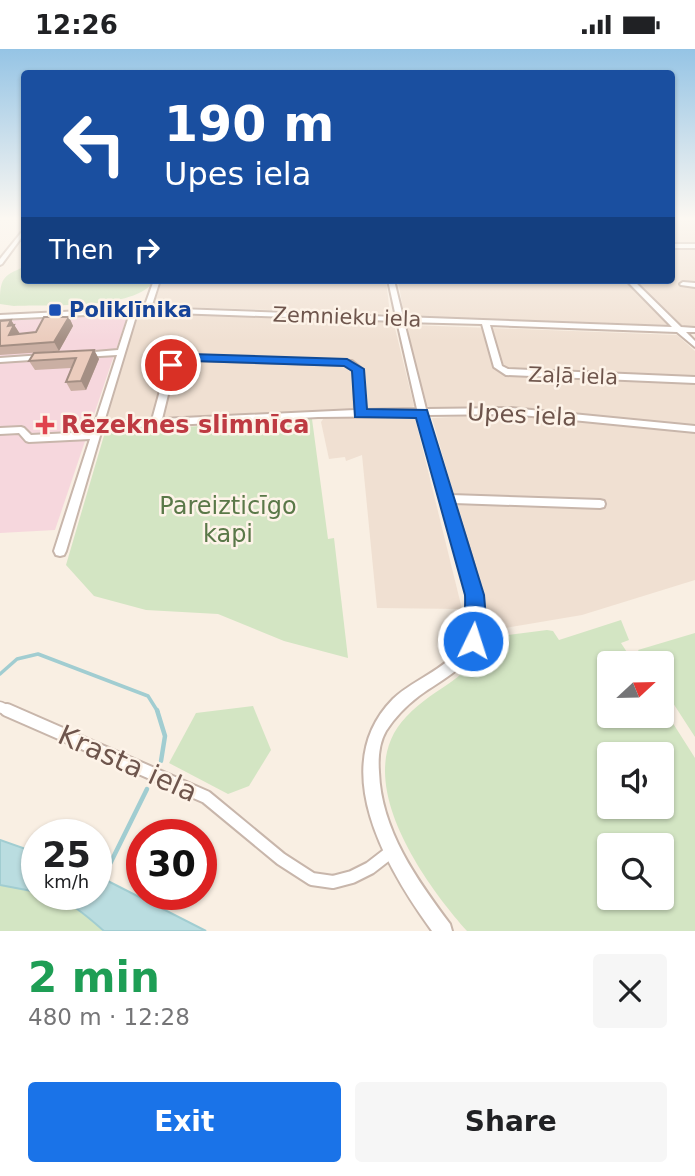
<!DOCTYPE html>
<html lang="en">
<head>
<meta charset="utf-8">
<style>
  body { margin:0; font-family:"DejaVu Sans",sans-serif; background:#f6f6f6; color:#202124; height:100vh; display:flex; flex-direction:column; font-size:26px; white-space:nowrap }
  * { box-sizing:border-box; margin:0 }
  p { font-size:23px; color:#757577 }
  .icon { flex:none; width:38px; height:38px; fill:none; stroke:currentColor; stroke-width:2; stroke-linecap:round; stroke-linejoin:round }
  .map { position:relative; height:882px; overflow:hidden }
  .drawer { display:flex; flex-direction:column; background:#fff; flex:1 }
  .drawer>* { flex:none }
  .hud { position:absolute; left:21px; top:21px; width:654px; height:214px; border-radius:7px; box-shadow:0 2px 5px #0004; background:#1a4fa0; color:#fff; overflow:hidden }
  .needle { width:46px; rotate:68deg }
  .tools { position:absolute; left:597px; top:602px; display:grid; gap:14px }
  .tools a { display:grid; place-items:center; width:77px; height:77px; border-radius:7px; background:#fff; box-shadow:0 2px 5px #0004; font-size:35px }
  .speed { position:absolute; left:21px; top:770px; display:flex; gap:14px; font-size:35px; font-weight:700; text-align:center }
  .speed>* { display:grid; place-content:center; width:91px; height:91px; border-radius:50%; background:#fff; box-shadow:0 2px 5px #0004; line-height:1 }
  .speed small { font-size:18px; font-weight:400 }
  .speed .limit { border:10px solid #d22; background:#fff; color:#111 }
  .pin { position:absolute; display:grid; place-items:center; width:60px; height:60px; color:#fff; margin:-30px; border:4px solid #fff; border-radius:50%; box-shadow:0 2px 7px #0007 }
  .me { position:absolute; width:77px; margin:-38px; rotate:4deg; stroke-linejoin:round; filter:drop-shadow(0 0 5px #0008) }
  .turn { display:flex; align-items:center; gap:24px; height:147px; padding:0 28px; font-size:32px }
  .turn .icon { width:91px; height:91px; stroke-width:2.5 }
  .turn b { display:block; font-size:49px; line-height:60px }
  .then { display:flex; align-items:center; height:66px; padding:0 28px; background:#0003; gap:14px; font-size:26px }
  .round { display:grid; place-items:center; flex:none; width:74px; height:74px; border-radius:7px; background:#f6f6f6 }
  .head { display:flex; align-items:center; justify-content:space-between; height:119px; padding:0 28px }
  h1 { font-size:42px; font-weight:600; line-height:52px; color:#1e9e55 }
  .primary-button { display:flex; gap:14px; margin-top:auto; padding:14px 28px }
  .primary-button a { flex:1; height:80px; border-radius:7px; background:#1a73e8; color:#fff; font-size:28px; font-weight:600; line-height:80px; text-align:center }
  .primary-button a+a { background:#f6f6f6; color:#202124 }
  .status { display:flex; justify-content:space-between; align-items:center; height:49px; padding:0 35px; background:#fff; direction:ltr }
  .status svg { height:19px; fill:currentColor }
  .map>svg:first-child { display:block }
</style>
</head>
<body>
<div class="status"><b>12:26</b><svg viewBox="0 0 49 12"><path d="M0 12V9h3v3zM5 12V6h3v6zM10 12V3h3v9zM15 12V0h3v12zM26 1h20v11H26zM47 4h2v5h-2z"/></svg></div>
<div class="map">
<svg width="695" height="882" viewBox="0 0 695 882">
  <rect width="100%" height="100%" fill="#f9efe3"/>
  <g fill="#f0e0d2">
    <polygon points="672,168 695,168 695,195 672,194"/>
    <polygon points="672,199 695,200 695,278 681,278 632,231 672,231"/>
    <polygon points="159,231 386,231 390,265 151,257"/>
    <polygon points="398,231 624,231 669,276 408,268 404,266"/>
    <polygon points="151,265 391,273 394,275 414,357 406,361 299,363 137,373 107,371 105,367 136,268"/>
    <polygon points="412,276 677,286 695,302 695,378 520,359 431,359 426,356 405,279"/>
    <polygon points="511,365 695,384 695,531 582,566 499,580 491,577 432,369"/>
    <polygon points="324,369 415,369 462,560 377,559 362,406 346,412 345,408 329,410 321,373"/>
  </g>
  <polygon fill="#f6d7dd" points="128,265 55,481 0,484 0,272"/>
  <g fill="#d3e5c3" fill-rule="evenodd">
    <path d="M 24,218 L 24,231 L 155,231 C 135,262 48,255 14,257 L 0,255 C 0,230 2,227 24,218 Z"/>
    <polygon points="312,370 328,490 334,489 348,609 284,592 218,565 146,561 94,547 66,516 105,383"/>
    <path d="M 621,571 L 629,591 L 621,594 L 634,614 L 609,614 L 609,667 L 662,667 L 662,657 L 695,709 L 695,882 L 467,882 C 424,834 348,728 406,668 C 438,634 470,634 487,585 L 499,587 L 547,581 L 553,582 L 559,591 ZM 609,705 L 662,705 L 662,758 L 609,758 ZM 609,796 L 662,796 L 662,849 L 609,849 Z"/>
    <polygon points="695,584 695,688 662,637 662,614 646,614 638,601"/>
    <polygon points="253,657 271,701 249,737 228,745 169,714 196,664"/>
    <polygon points="0,811 37,828 37,845 74,845 152,882 0,882"/>
  </g>
  <g fill="#badde0" stroke="#a1cdd1" stroke-width="2">
    <polygon points="0,791 37,804 37,843 0,836"/>
    <path d="M 96,826 L 206,882 L 104,882 C 87,867 69,851 46,845 L 96,845 Z"/>
  </g>
  <g fill="none" stroke-linecap="round" stroke-linejoin="round">
    <polyline stroke="#a1cdd1" stroke-width="3.5" points="0,625 17,610 38,605 148,647 158,663"/>
    <g stroke="#a1cdd1" stroke-width="4.5">
      <polyline points="157,661 165,687 161,712"/>
      <polyline points="102,831 147,740"/>
    </g>
    <defs>
      <polyline id="pedestrian-far1" points="0,658 11,663"/>
      <polyline id="pedestrian" points="7,661 206,748 281,810 312,830 333,833 352,828 370,819 392,802"/>
      <g id="minor">
        <polygon points="24,180 24,185 2,215 0,216 0,210"/>
        <rect x="672" y="195" width="23" height="4"/>
        <path d="M 154,231 L 160,231 L 151,259 L 396,268 L 388,231 L 394,231 L 403,268 L 672,278 L 626,231 L 633,231 L 681,278 L 695,279 L 695,283 L 686,283 L 695,292 L 695,298 L 677,283 L 490,276 L 502,317 L 508,320 L 695,328 L 695,334 L 506,326 L 494,318 L 482,275 L 404,273 L 426,360 L 511,359 L 695,377 L 695,383 L 511,365 L 427,366 L 451,446 L 600,451 L 604,452 L 605,455 L 604,458 L 600,459 L 454,454 C 466,494 490,548 478,589 C 470,619 442,630 419,647 C 406,657 395,668 386,682 C 379,694 378,710 379,723 C 381,781 417,831 450,875 L 452,882 L 432,882 C 387,820 326,718 393,650 C 414,629 454,619 465,588 C 470,575 469,560 469,546 L 418,367 L 318,368 L 102,380 L 66,502 L 64,506 L 60,507 L 56,506 L 54,502 L 90,390 L 29,393 L 26,392 L 19,384 L 0,385 L 0,379 L 21,378 L 24,379 L 31,386 L 92,383 L 117,306 L 83,308 L 79,306 L 83,304 L 118,301 L 130,264 L 0,270 L 0,266 L 144,259 ZM 147,263 L 397,272 L 417,360 L 364,361 L 362,320 L 352,312 L 191,307 L 167,316 L 152,371 L 104,373 L 137,264 ZM 192,311 L 350,316 L 354,321 L 355,361 L 162,370 L 175,317 Z"/>
        <polygon points="683,233 695,234 695,238 681,236 680,235"/>
        <polygon points="43,306 47,308 46,310 0,313 0,309"/>
      </g>
    </defs>
    <use href="#pedestrian-far1" stroke="#c8b6ab" stroke-width="13"/>
    <use href="#pedestrian" stroke="#c8b6ab" stroke-width="16"/>
    <use href="#minor" stroke="#c8b6ab" stroke-width="4"/>
    <use href="#pedestrian-far1" stroke="#fff" stroke-width="10"/>
    <use href="#pedestrian" stroke="#fff" stroke-width="12"/>
    <use href="#minor" fill="#fff" fill-rule="evenodd"/>
  </g>
  <g fill="#caafa3">
    <polygon points="69,268 73,277 59,302 0,306 0,272 11,271 20,285 36,283"/>
    <polygon points="94,301 99,310 86,341 71,342 66,333 71,319 35,321 29,312"/>
  </g>
  <g fill="#a48f84">
    <polygon points="69,268 73,277 59,302 54,293"/>
    <polygon points="11,271 20,285 9,286 8,277"/>
    <polygon points="94,301 99,310 86,341 81,332"/>
  </g>
  <g fill="#ebccbd" stroke="#a48f84" stroke-width="2">
    <polygon points="44,268 69,268 54,293 0,297 0,272 11,271 8,277 14,276 9,286 36,283"/>
    <polygon points="94,301 81,332 66,333 76,309 29,312 34,304"/>
  </g>
  <linearGradient id="sky" x2="0" y2="1"><stop stop-color="#95c4e5"/><stop offset="0.58" stop-color="#fcf8f2"/><stop offset="1" stop-color="#fcf8f2" stop-opacity="0"/></linearGradient>
  <rect width="695" height="292" fill="url(#sky)"/>
  <path fill="#1a73e8" stroke="#114b97" stroke-width="2" d="M 191,305 L 347,310 L 364,320 L 367,360 L 427,361 L 484,546 L 486,569 L 480,599 L 473,602 L 466,599 C 462,589 466,560 465,546 L 416,369 L 355,368 L 352,322 L 344,317 L 192,312 L 171,320 L 165,316 Z"/>
  <rect fill="#1a4fb4" stroke="#fdf3e8" stroke-width="2.5" x="48" y="254" width="14" height="14" rx="3.5"/>
  <path fill="#e0444e" stroke="#fdf3e8" stroke-width="2.5" d="M41.5 365.5h7v7h7v7h-7v7h-7v-7h-7v-7h7z"/>
  <g text-anchor="middle" stroke-width="5" stroke-linejoin="round" paint-order="stroke">
    <g font-size="21" font-weight="bold" fill="#164399" stroke="#fdf3e8" text-anchor="start">
      <text x="69" y="268">Poliklīnika</text>
    </g>
    <g font-size="21" fill="#6e554c" stroke="#fdf3e8">
      <text transform="translate(347 268) rotate(2)" y="7">Zemnieku iela</text>
      <text transform="translate(573 327) rotate(2)" y="7">Zaļā iela</text>
    </g>
    <g font-size="24" fill="#6e554c" stroke="#fdf3e8">
      <text transform="translate(522 366) rotate(3)" y="8">Upes iela</text>
    </g>
    <g font-size="24" font-weight="bold" fill="#be3a42" stroke="#fdf3e8" text-anchor="start">
      <text x="61" y="384">Rēzeknes slimnīca</text>
    </g>
    <g font-size="24" fill="#5a7848" stroke="#fdf3e8">
      <text x="228" y="465">Pareizticīgo<tspan x="228" dy="28">kapi</tspan></text>
    </g>
    <g font-size="28" fill="#6e554c" stroke="#fdf3e8">
      <text transform="translate(128 714) rotate(24)" y="10">Krasta iela</text>
    </g>
  </g>
</svg>
<div class="tools">
<a><svg class="needle" viewBox="-14 -14 28 28"><path d="M0-13l5 13h-10z" fill="#e53935"/><path d="M0 13l5-13h-10z" fill="#757577"/></svg></a>
<a><svg class="icon" aria-label="sound" viewBox="0 0 24 24"><path d="M4 9h4l5-4v14l-5-4H4zM17 9q2 3 0 6"/></svg></a>
<a><svg class="icon" aria-label="search" viewBox="0 0 24 24"><circle cx="10" cy="10" r="6"/><path d="M15 15l6 6"/></svg></a>
</div>
<div class="speed"><div>25<small>km/h</small></div><div class="limit">30</div></div>
<div class="pin" style="left:171px;top:316px;background:#d93025"><svg class="icon" aria-label="arrive" viewBox="0 0 24 24"><path d="M6 21V4h12l-3 4 3 4H6"/></svg></div>
<svg class="me" style="left:473px;top:592px" viewBox="-20 -20 40 40"><circle r="17" fill="#1a73e8" stroke="#fff" stroke-width="3"/><path d="M0-11L8 9 0 5-8 9z" fill="#fff"/></svg>
<div class="hud">
<div class="turn"><svg class="icon" aria-label="left" viewBox="0 0 24 24"><path d="M17 20v-9H6M10 6l-5 5 5 5"/></svg><div><b>190 m</b>Upes iela</div></div>
<div class="then">Then<svg class="icon" aria-label="right" viewBox="0 0 24 24"><path d="M7 20v-9h11M14 6l5 5-5 5"/></svg></div>
</div>
</div>
<section class="drawer">
<div class="head"><div><h1>2 min</h1><p>480 m · 12:28</p></div><a class="round"><svg class="icon" aria-label="close" viewBox="0 0 24 24"><path d="M6 6l12 12M18 6L6 18"/></svg></a></div>
<div class="primary-button"><a>Exit</a><a>Share</a></div>
</section>
</body>
</html>
